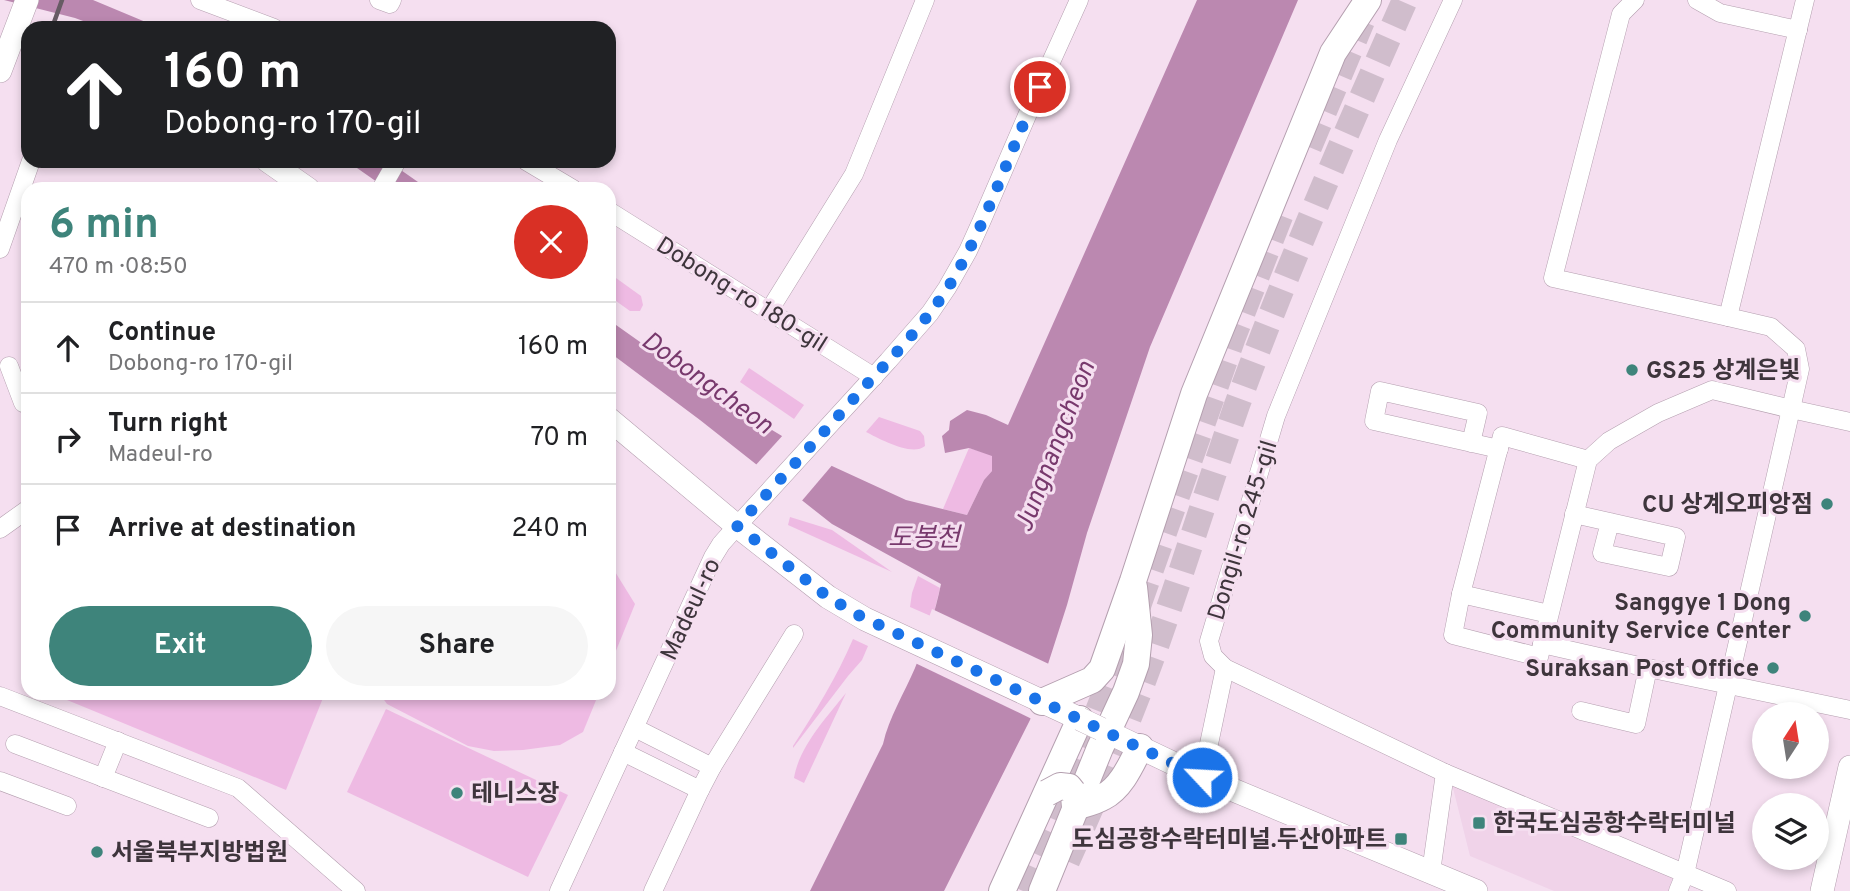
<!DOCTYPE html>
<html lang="en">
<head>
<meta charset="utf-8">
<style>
  body { margin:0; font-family:Overpass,"Noto Sans KR",sans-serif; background:#f6f6f6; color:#202124; height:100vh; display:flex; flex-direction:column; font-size:26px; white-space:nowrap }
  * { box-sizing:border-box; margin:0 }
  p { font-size:23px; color:#757577 }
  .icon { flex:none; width:38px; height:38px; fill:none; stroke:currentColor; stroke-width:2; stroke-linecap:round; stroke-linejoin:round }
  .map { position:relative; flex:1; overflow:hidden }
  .details { position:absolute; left:21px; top:182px; width:595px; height:518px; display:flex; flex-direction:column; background:#fff; border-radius:21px; box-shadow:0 4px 10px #0003 }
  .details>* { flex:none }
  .banner { position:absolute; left:21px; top:21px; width:595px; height:147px; border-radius:21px; box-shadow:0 4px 10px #0003; background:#202124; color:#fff; overflow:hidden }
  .needle { width:46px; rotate:12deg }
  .fabs { position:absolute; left:1752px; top:702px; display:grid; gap:14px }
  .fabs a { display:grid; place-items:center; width:77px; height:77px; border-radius:50%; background:#fff; box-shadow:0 4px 10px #0003; font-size:35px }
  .pin { position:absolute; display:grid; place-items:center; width:60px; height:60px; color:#fff; margin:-30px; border:4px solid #fff; border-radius:50%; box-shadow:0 2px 7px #0007 }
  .me { position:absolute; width:77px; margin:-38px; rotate:295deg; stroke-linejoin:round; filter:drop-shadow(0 0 5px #0008) }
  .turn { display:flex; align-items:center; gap:24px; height:147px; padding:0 28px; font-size:32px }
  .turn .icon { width:91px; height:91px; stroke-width:2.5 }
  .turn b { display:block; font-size:49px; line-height:60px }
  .round { display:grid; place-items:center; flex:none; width:74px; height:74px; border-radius:37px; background:#f6f6f6 }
  .headline { display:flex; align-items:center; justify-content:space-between; height:119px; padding:0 28px }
  h1 { font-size:42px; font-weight:700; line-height:52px; color:#3e847b }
  .button { display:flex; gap:14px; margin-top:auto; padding:14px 28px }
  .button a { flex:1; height:80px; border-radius:42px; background:#3e847b; color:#fff; font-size:28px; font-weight:700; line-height:80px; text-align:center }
  .button a+a { background:#f6f6f6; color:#202124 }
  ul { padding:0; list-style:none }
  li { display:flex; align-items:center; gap:21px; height:91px; padding:0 28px; border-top:2px solid #e0e0e0 }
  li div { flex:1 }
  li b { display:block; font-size:26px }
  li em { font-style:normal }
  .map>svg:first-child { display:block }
</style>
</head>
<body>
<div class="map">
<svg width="1850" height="891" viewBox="0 0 1850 891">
  <rect width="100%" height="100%" fill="#f5dff0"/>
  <polygon fill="#f0d3e9" points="1451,780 1675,873 1668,891 1554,891 1470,856"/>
  <g fill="#eebae3">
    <polygon points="609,273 641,296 643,305 640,311 630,311 609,296"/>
    <polygon points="749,368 804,405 794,419 740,382"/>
    <path d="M 879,417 L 920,431 L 924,436 L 925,446 C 912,457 880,439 866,432 Z"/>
    <polygon points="969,448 992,455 992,471 984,480 967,515 943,509"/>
    <polygon points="790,517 832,530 892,572 788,525"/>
    <polygon points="609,562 635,604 609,668"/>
    <polygon points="918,576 940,588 933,617 910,607 912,593"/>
    <path d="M 853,639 L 868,646 L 862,660 L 848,676 L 793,748 L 793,746 C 815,712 837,677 853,639 Z"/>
    <polygon points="50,693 325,693 286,790"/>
    <polygon points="379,693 599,693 583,732 560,745 523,750 494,751 468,746 387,704"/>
    <path d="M 846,693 L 804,783 L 794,778 C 799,747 826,718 846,693 Z"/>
    <polygon points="386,709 568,795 528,877 347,792"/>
  </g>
  <g fill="#bb88b0">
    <polygon points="4,0 93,0 160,28 102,28 75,18"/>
    <path d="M 1197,0 L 1298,0 L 1150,347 L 1087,533 L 1067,605 L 1030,720 L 944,891 L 810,891 L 883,744 C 889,717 904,694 915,668 C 926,641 935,613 941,584 L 832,524 L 700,420 L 609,352 L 609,320 L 722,400 L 832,466 L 906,500 L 967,515 L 984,480 L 992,471 L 992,456 L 969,448 L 945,453 L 942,436 L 949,430 L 950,421 L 967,410 L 986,415 L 1008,425 Z"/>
    <polygon points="347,161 388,161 428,189 387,189"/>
  </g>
  <g fill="#f5dff0">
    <polygon points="784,434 834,463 800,503 754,467"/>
    <polygon points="932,609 1051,665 1034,720 913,662"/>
  </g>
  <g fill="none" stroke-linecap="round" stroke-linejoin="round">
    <g stroke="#d0bdcc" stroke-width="26" stroke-dasharray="26 13" stroke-linecap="butt">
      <polyline points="1309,147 1362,21"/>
      <polyline points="1138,606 1233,337 1282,211"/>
      <path d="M 1067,861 C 1099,790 1130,719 1156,646 C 1184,566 1209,485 1237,405 C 1287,268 1346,133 1405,0"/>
      <polyline points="1023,891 1060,808 1124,645"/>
    </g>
    <defs>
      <g id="minor">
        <polyline points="200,0 274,28"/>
        <polyline points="379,0 390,4 392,0"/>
        <polyline points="1453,0 1388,140 1276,416 1209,641 1213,656 1225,668 1445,773 1727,891"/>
        <polyline points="1635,0 1621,14 1553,278 1728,317"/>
        <polyline points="1697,0 1720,13 1798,30"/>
        <polyline points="526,161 573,189"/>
        <polyline points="381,189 397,161"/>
        <polyline points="609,211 874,377"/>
        <polyline points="0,249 31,161"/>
        <polyline points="769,311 854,174 925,0"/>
        <polyline points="9,366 23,403 28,401"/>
        <polyline points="1471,443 1478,413 1380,391 1374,421 1499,449"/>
        <polyline points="1588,460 1539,657 1453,635 1461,594 1502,436 1588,460 1609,441 1658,413 1712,390 1791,409 1800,369 1796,349 1771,327 1728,317 1805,0"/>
        <polyline points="1574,514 1676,537 1669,567 1602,553 1610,522"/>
        <polyline points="0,529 28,509"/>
        <polyline points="1461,594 1549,614"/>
        <polyline points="1542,644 1648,668 1850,710"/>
        <polyline points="0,696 238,788 356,891"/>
        <polyline points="1581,711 1636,724 1648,668"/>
        <polyline points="635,728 712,767 794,634"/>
        <polyline points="15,744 209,818"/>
        <polyline points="623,752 700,790 712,767"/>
        <polyline points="1202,777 1225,668"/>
        <polyline points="103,778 118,741"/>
        <polyline points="0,781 67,806"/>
        <polyline points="1431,872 1445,773"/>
        <polyline points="559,891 713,557 721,544 737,526 888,361 930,313 947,288 968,251 982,220 1032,104 1079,0"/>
        <polyline points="653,891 700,790"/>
        <polyline points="1678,891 1685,874 1791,409 1850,422"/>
      </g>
      <g id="major">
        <polyline points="0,71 27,0"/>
        <polyline points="268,161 308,189"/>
        <polyline points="609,419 737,526 828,597 865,619 1080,719"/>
        <polyline points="1101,729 1202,777 1476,891"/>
        <polyline points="1822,891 1850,767"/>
      </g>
      <g id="highway">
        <polyline points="1042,702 1092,680 1102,669 1133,581 1194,394 1333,53 1368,0"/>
        <path d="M 1074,796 L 1075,807 C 1084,804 1095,802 1103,797 C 1121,788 1131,765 1140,747"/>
        <polyline points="1002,891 1080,719"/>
        <polyline points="1042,891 1100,748 1126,692 1136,664 1139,635 1134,587"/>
      </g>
    </defs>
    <use href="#minor" stroke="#b49faf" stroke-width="19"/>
    <use href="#major" stroke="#b49faf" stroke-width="24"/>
    <use href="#highway" stroke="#b49faf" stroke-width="28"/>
    <use href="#minor" stroke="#fff" stroke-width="18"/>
    <use href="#major" stroke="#fff" stroke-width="23"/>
    <use href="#highway" stroke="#fff" stroke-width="26"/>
    <polyline stroke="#675b64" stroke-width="4.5" points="52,28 62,0"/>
    <defs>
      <polyline id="major-bridge" points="1080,719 1101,729"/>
      <polyline id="highway-bridge" points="1047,793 1060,786 1069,787 1073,792"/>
    </defs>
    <use href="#major-bridge" stroke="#b49faf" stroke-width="24" stroke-linecap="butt"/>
    <use href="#highway-bridge" stroke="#b49faf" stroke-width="28" stroke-linecap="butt"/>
    <use href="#major-bridge" stroke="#fff" stroke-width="23"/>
    <use href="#highway-bridge" stroke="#fff" stroke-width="26"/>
  </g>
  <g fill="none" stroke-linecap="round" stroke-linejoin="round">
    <path stroke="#1a73e8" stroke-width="12" stroke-dasharray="0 21.6" d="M 1040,87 C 1009,152 987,224 949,286 C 926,322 896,353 867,384 C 824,432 781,479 737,526 L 828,597 L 860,616 L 1202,777"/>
  </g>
  <g fill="#3e847b" stroke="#f5dff0" stroke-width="2.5">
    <circle cx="1632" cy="370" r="7"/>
    <circle cx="1827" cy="504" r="7"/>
    <circle cx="1805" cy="616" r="7"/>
    <circle cx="1773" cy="668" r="7"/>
    <circle cx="457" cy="793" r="7"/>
    <rect x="1472" y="816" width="14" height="14" rx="3.5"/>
    <rect x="1394" y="832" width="14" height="14" rx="3.5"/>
    <circle cx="97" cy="852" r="7"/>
  </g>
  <g text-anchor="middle" stroke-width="6" stroke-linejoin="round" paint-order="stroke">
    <g font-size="24" fill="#3e353c" stroke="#f5dff0">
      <text transform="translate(742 294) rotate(32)" y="8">Dobong-ro 180-gil</text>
      <text transform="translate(1242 530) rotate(-73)" y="8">Dongil-ro 245-gil</text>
      <text transform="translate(690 609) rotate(-65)" y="8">Madeul-ro</text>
    </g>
    <g font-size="24" font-weight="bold" fill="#3e353c" stroke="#f5dff0" text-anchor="start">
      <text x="1646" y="378">GS25 상계은빛</text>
      <text x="1813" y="512" text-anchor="end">CU 상계오피앙점</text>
      <text x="1791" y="610" text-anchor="end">Sanggye 1 Dong<tspan x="1791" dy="28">Community Service Center</tspan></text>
      <text x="1759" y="676" text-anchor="end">Suraksan Post Office</text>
      <text x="471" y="801">테니스장</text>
      <text x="1493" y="831">한국도심공항수락터미널</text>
      <text x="1387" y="847" text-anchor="end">도심공항수락터미널.두산아파트</text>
      <text x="111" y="860">서울북부지방법원</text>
    </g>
    <g font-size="26" font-style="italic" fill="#78396d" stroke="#f5dff0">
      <text transform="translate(708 382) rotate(36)" y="9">Dobongcheon</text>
      <text transform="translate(1054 446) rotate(-69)" y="9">Jungnangcheon</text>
      <text x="924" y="546">도봉천</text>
    </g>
  </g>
</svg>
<div class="fabs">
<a><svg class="needle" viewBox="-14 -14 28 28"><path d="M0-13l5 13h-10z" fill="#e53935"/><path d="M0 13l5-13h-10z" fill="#757577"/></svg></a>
<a><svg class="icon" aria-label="layers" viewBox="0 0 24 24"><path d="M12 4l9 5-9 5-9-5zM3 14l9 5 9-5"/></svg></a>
</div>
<div class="pin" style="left:1040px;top:87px;background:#d93025"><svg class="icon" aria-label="arrive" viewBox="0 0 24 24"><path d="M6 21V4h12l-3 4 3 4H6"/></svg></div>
<svg class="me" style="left:1202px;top:777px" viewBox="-20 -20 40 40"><circle r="17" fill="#1a73e8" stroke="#fff" stroke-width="3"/><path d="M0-11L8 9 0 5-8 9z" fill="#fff"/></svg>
<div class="banner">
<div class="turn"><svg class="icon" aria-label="ahead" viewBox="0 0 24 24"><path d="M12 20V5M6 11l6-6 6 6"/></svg><div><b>160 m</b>Dobong-ro 170-gil</div></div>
</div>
<section class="details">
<div class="headline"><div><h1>6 min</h1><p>470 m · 08:50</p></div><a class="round" style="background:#d93025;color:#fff"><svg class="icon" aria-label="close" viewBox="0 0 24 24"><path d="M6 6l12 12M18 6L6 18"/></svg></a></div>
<ul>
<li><svg class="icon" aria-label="ahead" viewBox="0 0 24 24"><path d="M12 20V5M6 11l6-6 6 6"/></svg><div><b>Continue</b><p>Dobong-ro 170-gil</p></div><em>160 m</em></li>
<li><svg class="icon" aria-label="right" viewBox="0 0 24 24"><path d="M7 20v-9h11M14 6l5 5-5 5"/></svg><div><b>Turn right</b><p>Madeul-ro</p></div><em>70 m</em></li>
<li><svg class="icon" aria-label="arrive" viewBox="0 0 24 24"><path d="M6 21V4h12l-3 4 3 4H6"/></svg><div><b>Arrive at destination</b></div><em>240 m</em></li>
</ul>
<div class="button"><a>Exit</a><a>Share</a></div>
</section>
</div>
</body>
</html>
